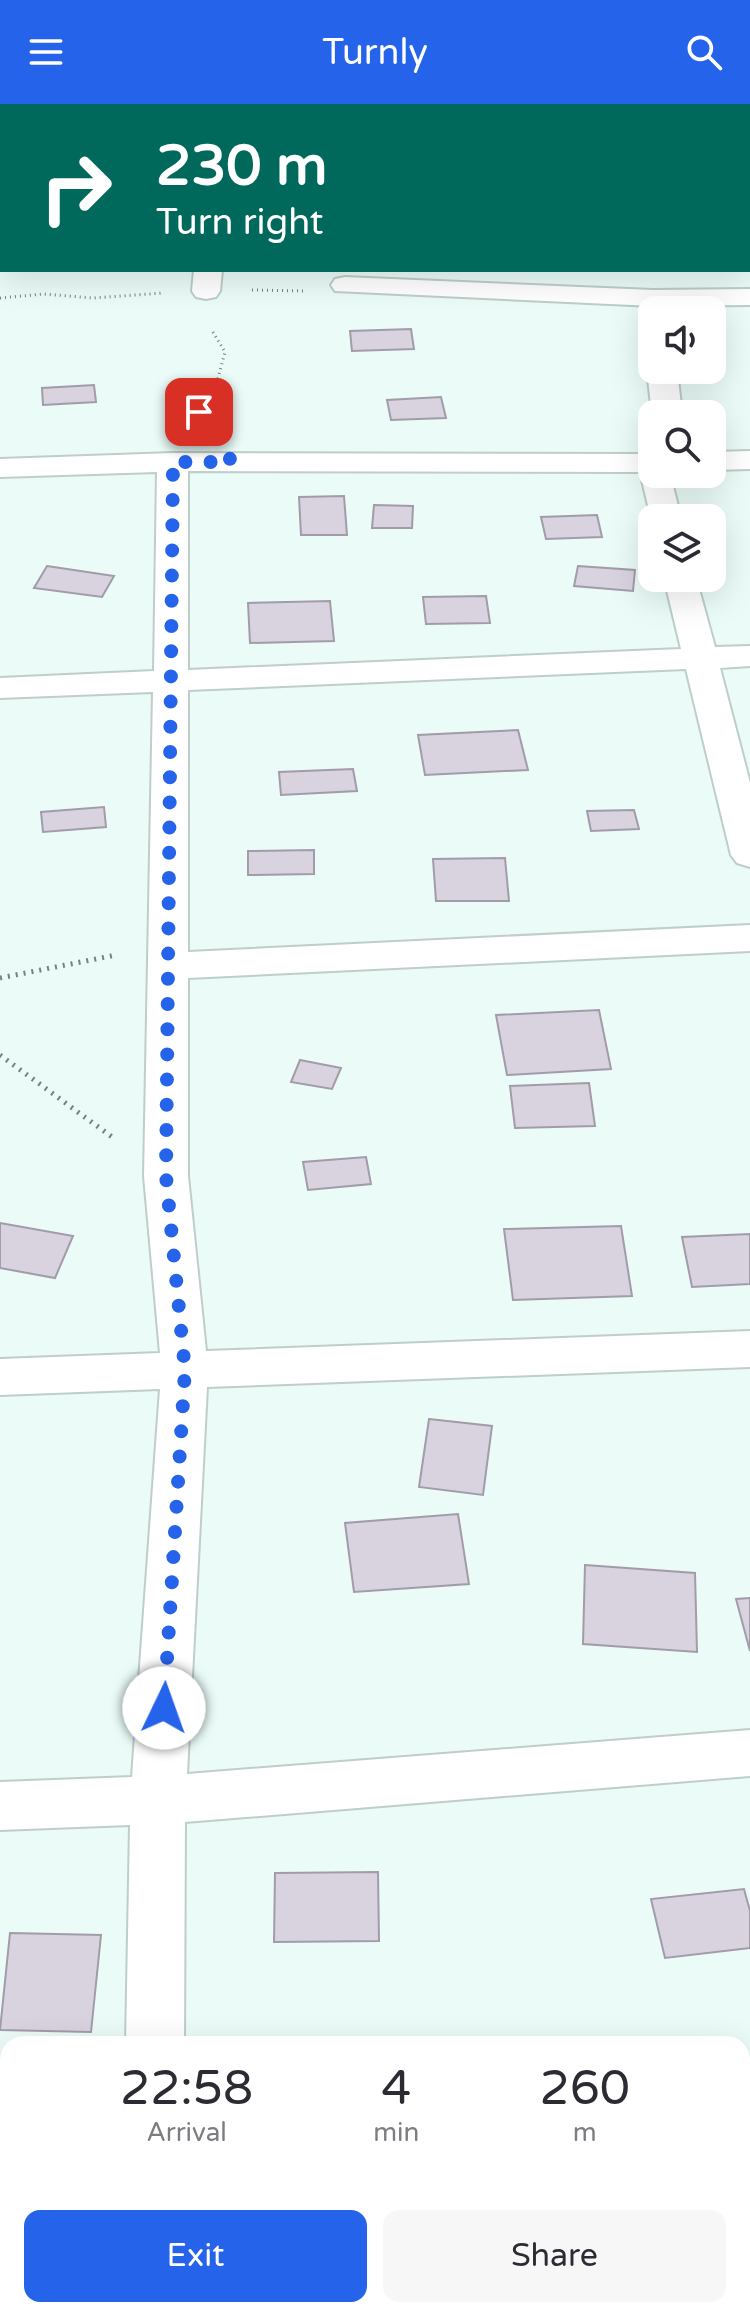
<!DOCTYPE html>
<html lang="en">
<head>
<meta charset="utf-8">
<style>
  body { margin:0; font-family:"Varela Round",sans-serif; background:#f7f7f7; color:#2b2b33; height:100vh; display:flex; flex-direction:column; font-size:30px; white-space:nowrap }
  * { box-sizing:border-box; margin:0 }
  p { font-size:26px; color:#7c7c81 }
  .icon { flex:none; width:44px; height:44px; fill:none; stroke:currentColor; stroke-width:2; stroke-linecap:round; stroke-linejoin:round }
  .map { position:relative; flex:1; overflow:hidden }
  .drawer { position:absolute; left:0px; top:1932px; width:750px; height:282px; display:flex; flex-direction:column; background:#fff; border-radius:24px 24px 0 0; box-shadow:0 8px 32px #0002 }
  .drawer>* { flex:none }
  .guide { position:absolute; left:0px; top:0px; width:750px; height:168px; box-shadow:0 8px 32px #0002; background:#00695c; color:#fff; overflow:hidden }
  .buttons { position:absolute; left:638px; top:192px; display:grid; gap:16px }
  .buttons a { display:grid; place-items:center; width:88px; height:88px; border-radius:16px; background:#fff; box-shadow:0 8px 32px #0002; font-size:40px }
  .pin { position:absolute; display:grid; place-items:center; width:68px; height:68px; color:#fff; margin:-34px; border-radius:16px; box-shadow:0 4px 12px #0006 }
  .me { position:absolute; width:88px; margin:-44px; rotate:3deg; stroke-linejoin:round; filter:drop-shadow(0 0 6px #0008) }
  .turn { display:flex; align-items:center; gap:28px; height:168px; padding:0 24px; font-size:36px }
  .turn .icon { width:104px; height:104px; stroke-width:2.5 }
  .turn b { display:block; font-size:56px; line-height:68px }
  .eta { display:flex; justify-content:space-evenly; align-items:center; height:136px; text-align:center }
  .eta b { font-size:48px; font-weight:600; line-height:56px }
  .cta { display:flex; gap:16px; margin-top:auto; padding:16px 24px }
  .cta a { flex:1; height:92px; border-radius:16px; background:#2563eb; color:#fff; font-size:32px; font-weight:600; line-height:92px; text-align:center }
  .cta a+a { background:#f7f7f7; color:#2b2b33 }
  header { display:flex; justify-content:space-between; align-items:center; height:104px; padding:0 24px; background:#2563eb; color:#fff; font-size:36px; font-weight:600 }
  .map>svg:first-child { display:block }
</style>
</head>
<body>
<header><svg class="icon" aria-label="menu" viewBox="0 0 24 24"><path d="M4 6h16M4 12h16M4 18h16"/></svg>Turnly<svg class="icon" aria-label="search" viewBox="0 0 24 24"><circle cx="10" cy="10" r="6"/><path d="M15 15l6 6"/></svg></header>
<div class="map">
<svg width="750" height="2213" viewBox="0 0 750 2213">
  <rect width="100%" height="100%" fill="#eafbf8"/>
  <g fill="#d9d3e0" stroke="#a29ca8" stroke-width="2">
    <polygon points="411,225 414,245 352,247 350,227"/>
    <polygon points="94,281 96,298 43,301 42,284"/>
    <polygon points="441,293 446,314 391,316 387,296"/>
    <polygon points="344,392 347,431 301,431 299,393"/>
    <polygon points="374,401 413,402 412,424 372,424"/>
    <polygon points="597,411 602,433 546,435 541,413"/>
    <polygon points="47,462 114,472 102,493 34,484"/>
    <polygon points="578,462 635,466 633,487 574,482"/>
    <polygon points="486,492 490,519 426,520 423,493"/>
    <polygon points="330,497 334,537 250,539 248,499"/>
    <polygon points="518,626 528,666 425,671 418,631"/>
    <polygon points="353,665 357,687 281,691 279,668"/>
    <polygon points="104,703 106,723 43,728 41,708"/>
    <polygon points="634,706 639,725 591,727 587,707"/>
    <polygon points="314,746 314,770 248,771 248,747"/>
    <polygon points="505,754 509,797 436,797 433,755"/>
    <polygon points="599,906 611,965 507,971 496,911"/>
    <polygon points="300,956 341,964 332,985 291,978"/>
    <polygon points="589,979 595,1022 515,1024 510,982"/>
    <polygon points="366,1053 371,1080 308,1086 303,1058"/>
    <polygon points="0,1119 73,1132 55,1174 0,1164"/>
    <polygon points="621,1122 632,1192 513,1196 504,1125"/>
    <polygon points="750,1130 750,1180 692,1183 682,1133"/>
    <polygon points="429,1315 492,1322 483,1391 419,1383"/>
    <polygon points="458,1410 469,1480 354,1488 345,1419"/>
    <polygon points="585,1461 695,1469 697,1548 583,1540"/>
    <polygon points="750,1494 750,1547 736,1495"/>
    <polygon points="378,1768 379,1837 274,1838 275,1769"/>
    <polygon points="744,1785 750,1807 750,1844 665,1854 651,1795"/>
    <polygon points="10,1829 101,1831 91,1928 0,1926"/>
    <rect x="0" y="1988" width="8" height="66"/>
  </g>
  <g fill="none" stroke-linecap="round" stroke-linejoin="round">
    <defs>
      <g id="street">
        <rect x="207" y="0" width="24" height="2"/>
        <polygon points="603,0 627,0 628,2 604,2"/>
        <rect x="748" y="41" width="2" height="16"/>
        <rect x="0" y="53" width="2" height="16"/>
        <polygon points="194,166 222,166 220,187 216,193 206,195 196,193 192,187"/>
        <polygon points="345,173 653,186 750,185 750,201 653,202 335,187 331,181 335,175"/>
        <polygon points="652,260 652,266 677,266 682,310 652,310 647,266"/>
        <polygon points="750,347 750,365 712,366 712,348"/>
        <polygon points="173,349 652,350 652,370 670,370 681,414 652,414 652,418 640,368 188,367 188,566 681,545 664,474 696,474 715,543 750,542 750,562 720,564 750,679 750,763 737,759 731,751 686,565 188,586 188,848 750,821 750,847 188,874 188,1072 206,1247 750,1227 750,1263 207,1283 187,1670 750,1626 750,1672 185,1718 184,1940 126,1940 130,1721 0,1726 0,1678 132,1673 160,1285 0,1291 0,1255 160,1249 144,1072 153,588 0,594 0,574 154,567 157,368 0,373 0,355"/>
        <rect x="120" y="2206" width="64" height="7"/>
      </g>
    </defs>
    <use href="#street" stroke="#bdcecb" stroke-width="4"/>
    <g stroke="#778280" stroke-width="3" stroke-dasharray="1 4" stroke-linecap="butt">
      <polyline points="252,186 306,187"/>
      <polyline points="0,194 44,190 93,194 163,189"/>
      <polyline points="205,317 199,308 197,289 218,274 225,248 211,225"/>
    </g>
    <g stroke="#778280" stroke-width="5" stroke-dasharray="2 6" stroke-linecap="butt">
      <polyline points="0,874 116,851"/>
      <polyline points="0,951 112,1033"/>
    </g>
    <use href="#street" fill="#fff" fill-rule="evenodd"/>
  </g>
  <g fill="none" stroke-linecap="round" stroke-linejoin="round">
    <polyline stroke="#2563eb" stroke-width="14" stroke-dasharray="0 25.2" points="164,1604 185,1266 166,1072 173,358 232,358 199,308"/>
  </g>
</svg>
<div class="buttons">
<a><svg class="icon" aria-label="sound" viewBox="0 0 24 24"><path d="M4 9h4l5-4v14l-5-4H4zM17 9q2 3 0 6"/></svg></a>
<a><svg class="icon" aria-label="search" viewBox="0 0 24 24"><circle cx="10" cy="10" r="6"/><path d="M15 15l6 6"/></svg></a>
<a><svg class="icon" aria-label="layers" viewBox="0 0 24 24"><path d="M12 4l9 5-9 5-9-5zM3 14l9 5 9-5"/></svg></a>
</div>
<div class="pin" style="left:199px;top:308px;background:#d93025"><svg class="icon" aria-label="arrive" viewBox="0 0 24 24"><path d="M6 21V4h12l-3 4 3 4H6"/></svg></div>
<svg class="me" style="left:164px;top:1604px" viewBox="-20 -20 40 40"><circle r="19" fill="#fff"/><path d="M0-13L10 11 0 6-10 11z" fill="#2563eb"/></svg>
<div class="guide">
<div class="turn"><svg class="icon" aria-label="right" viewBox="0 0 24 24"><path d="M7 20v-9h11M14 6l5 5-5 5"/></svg><div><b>230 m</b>Turn right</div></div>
</div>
<section class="drawer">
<div class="eta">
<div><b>22:58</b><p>Arrival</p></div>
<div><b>4</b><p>min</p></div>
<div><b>260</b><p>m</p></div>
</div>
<div class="cta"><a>Exit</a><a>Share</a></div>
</section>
</div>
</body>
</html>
